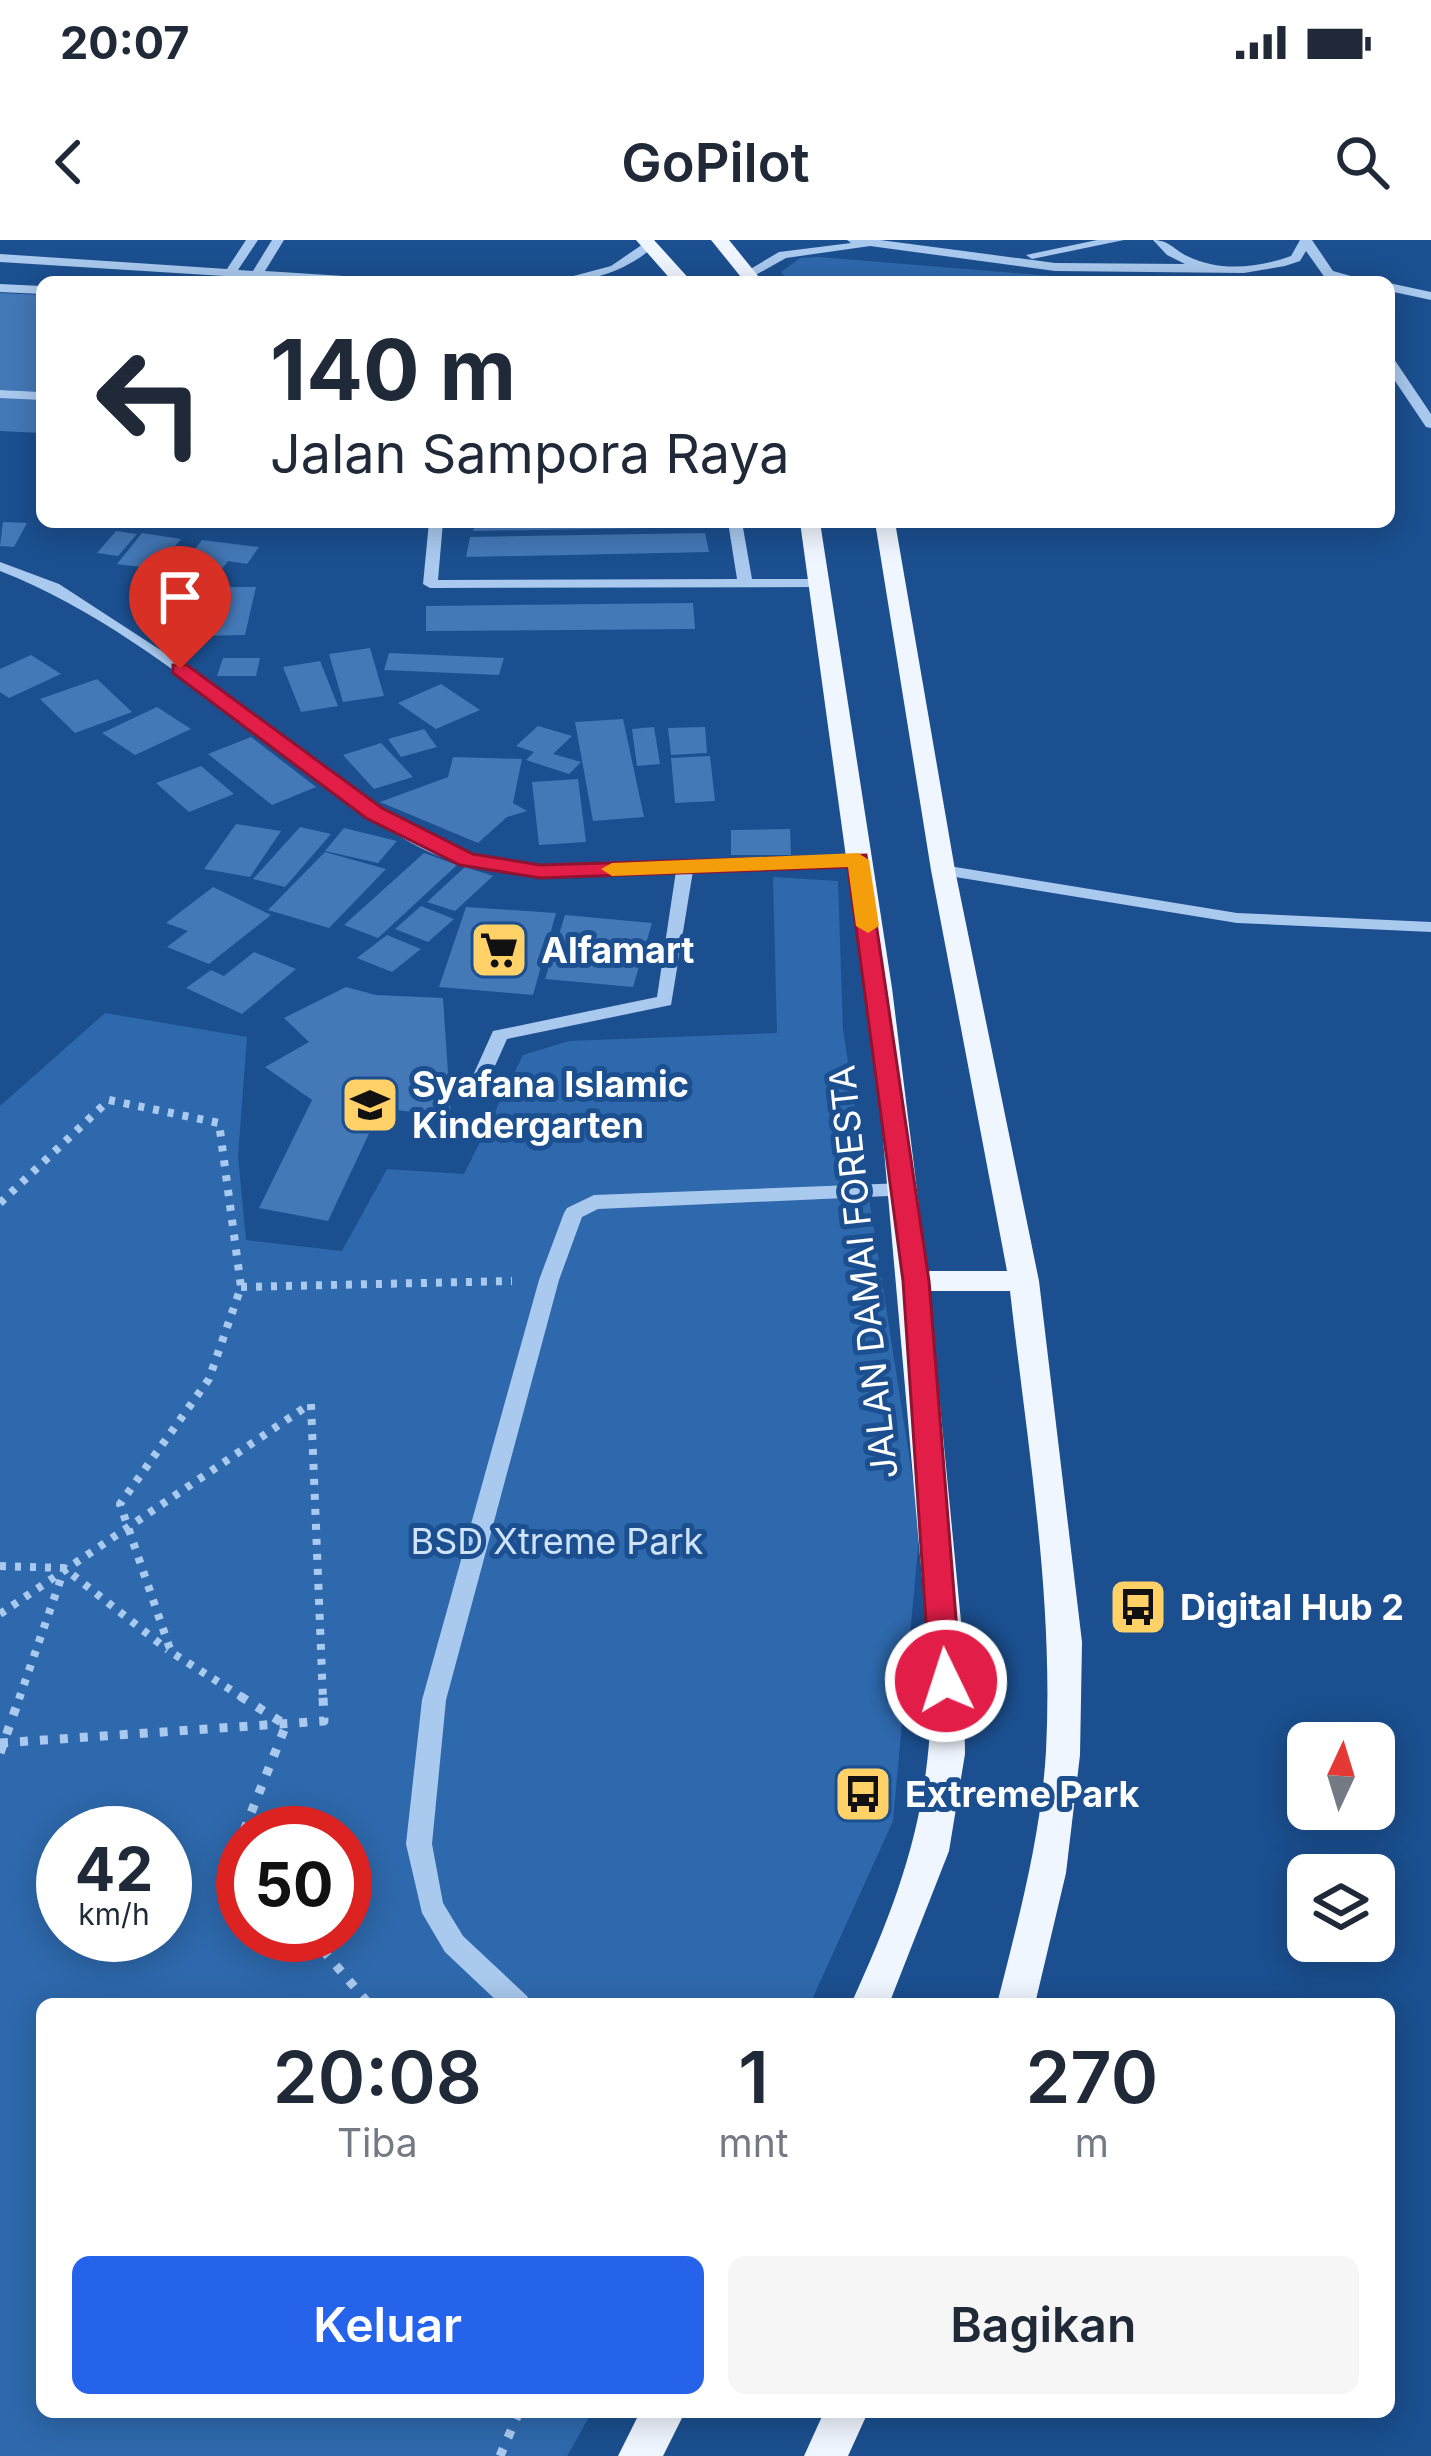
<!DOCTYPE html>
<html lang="id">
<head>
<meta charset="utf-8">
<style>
  body { margin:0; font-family:Inter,sans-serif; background:#f6f6f7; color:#1f2937; height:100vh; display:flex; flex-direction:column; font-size:45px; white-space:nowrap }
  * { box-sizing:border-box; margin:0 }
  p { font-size:39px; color:#747a83 }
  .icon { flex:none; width:66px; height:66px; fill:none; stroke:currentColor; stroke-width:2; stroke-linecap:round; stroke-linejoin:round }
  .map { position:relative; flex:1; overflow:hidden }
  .side { position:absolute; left:36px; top:1758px; width:1359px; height:420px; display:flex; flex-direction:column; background:#fff; border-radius:18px; box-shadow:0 6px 30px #0003 }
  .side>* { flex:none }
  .banner { position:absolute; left:36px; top:36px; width:1359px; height:252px; border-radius:18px; box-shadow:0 6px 30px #0003; background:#fff; color:#1f2937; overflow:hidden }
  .needle { width:78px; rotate:4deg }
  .buttons { position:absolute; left:1287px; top:1482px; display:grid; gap:24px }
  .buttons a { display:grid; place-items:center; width:108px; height:108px; border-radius:18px; background:#fff; box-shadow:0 6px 30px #0003; font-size:60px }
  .speed { position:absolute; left:36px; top:1566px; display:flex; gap:24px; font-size:60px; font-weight:700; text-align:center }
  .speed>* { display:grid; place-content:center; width:156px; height:156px; border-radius:50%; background:#fff; box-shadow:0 6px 30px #0003; line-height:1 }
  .speed small { font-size:30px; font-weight:400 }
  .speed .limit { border:18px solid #d22; background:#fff; color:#111 }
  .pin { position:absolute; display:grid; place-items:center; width:102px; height:102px; color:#fff; margin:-123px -51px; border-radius:50% 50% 50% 0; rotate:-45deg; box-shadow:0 0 12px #0007 }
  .pin .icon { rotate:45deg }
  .me { position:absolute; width:132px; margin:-66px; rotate:356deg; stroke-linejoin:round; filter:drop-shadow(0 0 9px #0008) }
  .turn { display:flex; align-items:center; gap:42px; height:252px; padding:0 36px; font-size:54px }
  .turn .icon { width:156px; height:156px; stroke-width:2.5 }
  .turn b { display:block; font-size:84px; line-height:102px }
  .eta { display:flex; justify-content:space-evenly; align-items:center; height:204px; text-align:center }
  .eta b { font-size:72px; font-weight:600; line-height:84px }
  .cta { display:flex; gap:24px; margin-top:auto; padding:24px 36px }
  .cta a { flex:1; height:138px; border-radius:18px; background:#2563eb; color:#fff; font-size:48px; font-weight:600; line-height:138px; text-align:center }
  .cta a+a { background:#f6f6f7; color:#1f2937 }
  .status { display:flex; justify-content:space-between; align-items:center; height:84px; padding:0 60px; background:#fff; direction:ltr }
  .status svg { height:33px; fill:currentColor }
  header { display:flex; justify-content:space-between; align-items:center; height:156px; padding:0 36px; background:#fff; font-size:54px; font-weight:600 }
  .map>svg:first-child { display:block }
</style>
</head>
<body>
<div class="status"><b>20:07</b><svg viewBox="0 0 49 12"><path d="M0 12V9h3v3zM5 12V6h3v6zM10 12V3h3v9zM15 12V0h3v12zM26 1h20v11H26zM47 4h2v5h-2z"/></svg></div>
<header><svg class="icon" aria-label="back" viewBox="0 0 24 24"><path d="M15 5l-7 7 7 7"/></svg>GoPilot<svg class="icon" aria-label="search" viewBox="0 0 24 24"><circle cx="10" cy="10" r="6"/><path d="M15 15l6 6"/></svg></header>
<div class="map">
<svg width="1431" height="2216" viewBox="0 0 1431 2216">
  <rect width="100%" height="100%" fill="#1b4f8f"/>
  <g fill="#2e69ad" fill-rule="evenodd">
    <polygon points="819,17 1127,42 790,42 781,32 800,18"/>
    <path d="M 773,637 L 838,641 L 843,790 L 920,1286 L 893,1581 L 810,1764 L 42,1764 L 42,2172 L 592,2172 L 567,2216 L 0,2216 L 0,866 L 105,773 L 247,797 L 238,916 L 246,1000 L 342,1011 L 387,929 L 464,934 L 523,815 L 569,801 L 777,793 ZM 63,1593 L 165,1593 L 165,1695 L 63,1695 ZM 243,1593 L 345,1593 L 345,1695 L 243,1695 Z"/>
  </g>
  <g fill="#4478b7">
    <polygon points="0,53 42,55 42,152 0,150"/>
    <polygon points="0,155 42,157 42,193 0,191"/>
    <polygon points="3,282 27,283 14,307 0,306"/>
    <polygon points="475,282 706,282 707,287 473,291"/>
    <polygon points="116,291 137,294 118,316 97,313"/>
    <polygon points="142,293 181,299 156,329 117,324"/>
    <polygon points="705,293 709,312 466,317 470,297"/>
    <polygon points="202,300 259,307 247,324 228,321 212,341 173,336"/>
    <polygon points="203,347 256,347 245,395 191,396"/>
    <polygon points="693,363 695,389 426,391 426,366"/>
    <polygon points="370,408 384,456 343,462 329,414"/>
    <polygon points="389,413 504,418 499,435 384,430"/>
    <polygon points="31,415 61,434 9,458 0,452 0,429"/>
    <polygon points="223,418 260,418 256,436 217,436"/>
    <polygon points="320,421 338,466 301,472 283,427"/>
    <polygon points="97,439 132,472 75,493 40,459"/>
    <polygon points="441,444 480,470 436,489 398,463"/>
    <polygon points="157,467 191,489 135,515 102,493"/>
    <polygon points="623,479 644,577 593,581 575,482"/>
    <polygon points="538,486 572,496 553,514 581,522 569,534 526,520 534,512 516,506"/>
    <polygon points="654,487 660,524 637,526 632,489"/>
    <polygon points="705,487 707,513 671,515 668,488"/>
    <polygon points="424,489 437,507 401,517 388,499"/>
    <polygon points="251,497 316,547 272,565 208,514"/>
    <polygon points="381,503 413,537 374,549 343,515"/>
    <polygon points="710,516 715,561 675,563 671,518"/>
    <polygon points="453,517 522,519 513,563 527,571 507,577 478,603 380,562 448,537"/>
    <polygon points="201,526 234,554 189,572 156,543"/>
    <polygon points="578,539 586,602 539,605 532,542"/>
    <polygon points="236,584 281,591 250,637 204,629"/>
    <polygon points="300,587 331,594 285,647 253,639"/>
    <polygon points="344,588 397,601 378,623 325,611"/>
    <polygon points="790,589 791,615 731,615 731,590"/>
    <polygon points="325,612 386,629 329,688 268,670"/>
    <polygon points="424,613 457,625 378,698 344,685"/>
    <polygon points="465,627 493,636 455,671 427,662"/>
    <polygon points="213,647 271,675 209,724 167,707 188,691 166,683"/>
    <polygon points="421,666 454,679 428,702 395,689"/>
    <polygon points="466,667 556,673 533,755 439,747"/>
    <polygon points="565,675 652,683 633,747 545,739"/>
    <polygon points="387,695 421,709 392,732 357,718"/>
    <polygon points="254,712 296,729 242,774 186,748 211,730 224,736"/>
    <polygon points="346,747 376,755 443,758 451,877 381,868 328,981 259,968 312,860 265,827 309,802 284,778"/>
  </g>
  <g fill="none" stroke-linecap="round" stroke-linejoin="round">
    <g stroke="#a9c9ee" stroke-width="8" stroke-dasharray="6 9" stroke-linecap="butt">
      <polyline points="0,963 109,860 219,883 241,1047 209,1139 120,1264 171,1412 245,1459"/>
      <polyline points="241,1047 512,1041"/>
      <polyline points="311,1164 323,1459"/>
      <polyline points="0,1326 64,1328 168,1410"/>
      <polyline points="0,1374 310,1164"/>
      <polyline points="19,1459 64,1330"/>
    </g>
    <g stroke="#a9c9ee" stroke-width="9" stroke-dasharray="8 12" stroke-linecap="butt">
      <polyline points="240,1456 286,1485 243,1593"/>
      <polyline points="0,1503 324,1481 323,1456"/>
      <polyline points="0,1513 20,1456"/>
      <polyline points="243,1594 237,1609 243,1616"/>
      <polyline points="310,1695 369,1764"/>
      <polyline points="500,2216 519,2172"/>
    </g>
    <g fill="#a9c9ee" fill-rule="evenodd">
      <polygon points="246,0 258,0 238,30 253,31 272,0 284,0 265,31 375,38 381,42 318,42 0,22 0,14 227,29"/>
      <path d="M 847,0 L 880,0 L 1055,23 L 1185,24 L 1167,15 L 1153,0 C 1169,0 1173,9 1187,16 C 1219,32 1258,28 1291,16 L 1300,0 L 1312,0 L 1333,31 L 1372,42 L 1328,42 L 1306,11 L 1300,21 L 1285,26 L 1244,33 L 1055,31 L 870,6 L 786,18 L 752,37 L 742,34 L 779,12 L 851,3 Z"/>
      <polygon points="1097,0 1124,0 1032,19 1026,15"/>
      <path d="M 646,2 L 656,5 C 625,32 592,42 551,42 L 611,26 Z"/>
      <polygon points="1389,43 1431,52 1431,60 1389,51"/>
      <polygon points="0,44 42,46 42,54 0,52"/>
      <polygon points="1389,118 1394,119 1431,174 1431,188 1426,187 1389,132"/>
      <polygon points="0,150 42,152 42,160 0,158"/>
      <polygon points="429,282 443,282 438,340 737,339 728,282 742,282 752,339 819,339 826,343 819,347 430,348 423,344"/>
      <path d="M 0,322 L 59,344 L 185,426 L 407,587 L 471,615 L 540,626 L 858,615 L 866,620 L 858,625 L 693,631 L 671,765 L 507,799 L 482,855 L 468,855 L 466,851 L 493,791 L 657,757 L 676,631 C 606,634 533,642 465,625 C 405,609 357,566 308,531 C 211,459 113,375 0,331 Z"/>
      <polygon points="943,625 1237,673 1431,682 1431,692 1237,683 937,634 934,630"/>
      <polygon points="904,943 911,945 914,950 911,955 598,969 582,977 559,1040 446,1460 432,1604 443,1663 463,1696 527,1756 531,1764 500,1764 445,1712 422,1673 406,1604 422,1460 539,1040 564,973 567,968 594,955"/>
    </g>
    <g fill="#f0f6ff" fill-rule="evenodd">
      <polygon points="636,0 654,0 692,42 673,42"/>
      <polygon points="711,0 729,0 763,42 745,42"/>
      <path d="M 800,282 L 820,282 L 892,748 L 927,1031 L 1007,1031 L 931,630 L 875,282 L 895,282 L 955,630 L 1039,1041 L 1082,1402 L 1080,1515 L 1066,1633 L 1035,1764 L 997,1764 C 1018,1681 1041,1597 1046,1511 C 1054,1357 1027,1203 1010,1051 L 929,1051 L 963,1402 L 965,1514 L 949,1611 L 889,1764 L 851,1764 C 902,1653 933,1564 931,1440 L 880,865 Z"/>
      <polygon points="640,2172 685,2172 663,2216 618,2216"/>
      <polygon points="824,2172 868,2172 848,2216 804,2216"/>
    </g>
  </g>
  <polygon fill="#e11d48" stroke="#92132f" stroke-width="3" points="173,425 187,425 382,568 473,614 540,625 866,615 929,1041 961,1441 957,1450 946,1454 930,1441 903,1041 848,627 540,638 460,625 366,578 173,433"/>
  <polygon fill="#f59e0b" points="858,613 869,620 879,686 868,693 856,686 848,627 612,636 601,629 612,623"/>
  <defs>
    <symbol id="supermarket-square" viewBox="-11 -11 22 22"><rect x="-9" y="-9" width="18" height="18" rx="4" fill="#ffd166" stroke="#1b4f8f"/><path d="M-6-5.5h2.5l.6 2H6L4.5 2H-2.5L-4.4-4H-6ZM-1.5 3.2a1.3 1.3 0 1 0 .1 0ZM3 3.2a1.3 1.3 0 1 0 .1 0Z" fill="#111"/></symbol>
    <symbol id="school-square" viewBox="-11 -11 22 22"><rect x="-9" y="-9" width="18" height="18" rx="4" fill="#ffd166" stroke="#1b4f8f"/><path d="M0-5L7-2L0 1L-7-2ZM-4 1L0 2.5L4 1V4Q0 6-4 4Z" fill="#111"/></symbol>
    <symbol id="bus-square" viewBox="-11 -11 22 22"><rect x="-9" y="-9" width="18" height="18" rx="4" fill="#ffd166" stroke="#1b4f8f"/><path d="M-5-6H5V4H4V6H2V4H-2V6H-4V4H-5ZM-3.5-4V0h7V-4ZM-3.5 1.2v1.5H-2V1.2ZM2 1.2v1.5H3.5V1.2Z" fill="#111"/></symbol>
  </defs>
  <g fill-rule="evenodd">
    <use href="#supermarket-square" x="466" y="677" width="66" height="66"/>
    <use href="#school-square" x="337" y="832" width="66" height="66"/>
    <use href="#bus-square" x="1105" y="1334" width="66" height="66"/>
    <use href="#bus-square" x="830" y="1521" width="66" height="66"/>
  </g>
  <g text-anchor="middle" stroke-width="10" stroke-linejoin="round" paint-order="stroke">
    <g font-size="36" font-weight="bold" fill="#fff" stroke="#1b4f8f" text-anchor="start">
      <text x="541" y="723">Alfamart</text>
      <text x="412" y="857">Syafana Islamic<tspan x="412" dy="41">Kindergarten</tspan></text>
      <text x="1180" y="1380">Digital Hub 2</text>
      <text x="905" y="1567">Extreme Park</text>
    </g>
    <g font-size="36" fill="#fff" stroke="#1b4f8f">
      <text transform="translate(863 1032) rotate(-96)" y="13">JALAN DAMAI FORESTA</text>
    </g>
    <g font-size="36" fill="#cfe3fa" stroke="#1b4f8f">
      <text x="557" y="1314">BSD Xtreme Park</text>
    </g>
  </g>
</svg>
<div class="buttons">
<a><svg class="needle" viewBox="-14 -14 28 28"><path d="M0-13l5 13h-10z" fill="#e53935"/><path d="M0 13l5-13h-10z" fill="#747a83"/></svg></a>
<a><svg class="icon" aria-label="layers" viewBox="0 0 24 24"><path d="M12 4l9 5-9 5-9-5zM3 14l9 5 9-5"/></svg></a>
</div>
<div class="speed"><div>42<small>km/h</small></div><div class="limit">50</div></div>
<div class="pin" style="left:180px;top:429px;background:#d93025"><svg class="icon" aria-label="arrive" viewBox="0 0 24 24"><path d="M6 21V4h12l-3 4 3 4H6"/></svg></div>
<svg class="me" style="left:946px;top:1441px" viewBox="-20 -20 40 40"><circle r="17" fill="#e11d48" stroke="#fff" stroke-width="3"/><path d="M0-11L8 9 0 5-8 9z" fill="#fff"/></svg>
<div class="banner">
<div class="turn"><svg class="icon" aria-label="left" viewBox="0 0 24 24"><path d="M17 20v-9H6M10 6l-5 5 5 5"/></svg><div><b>140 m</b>Jalan Sampora Raya</div></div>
</div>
<section class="side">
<div class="eta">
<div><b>20:08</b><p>Tiba</p></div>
<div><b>1</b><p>mnt</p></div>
<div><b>270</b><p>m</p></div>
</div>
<div class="cta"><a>Keluar</a><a>Bagikan</a></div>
</section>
</div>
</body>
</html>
